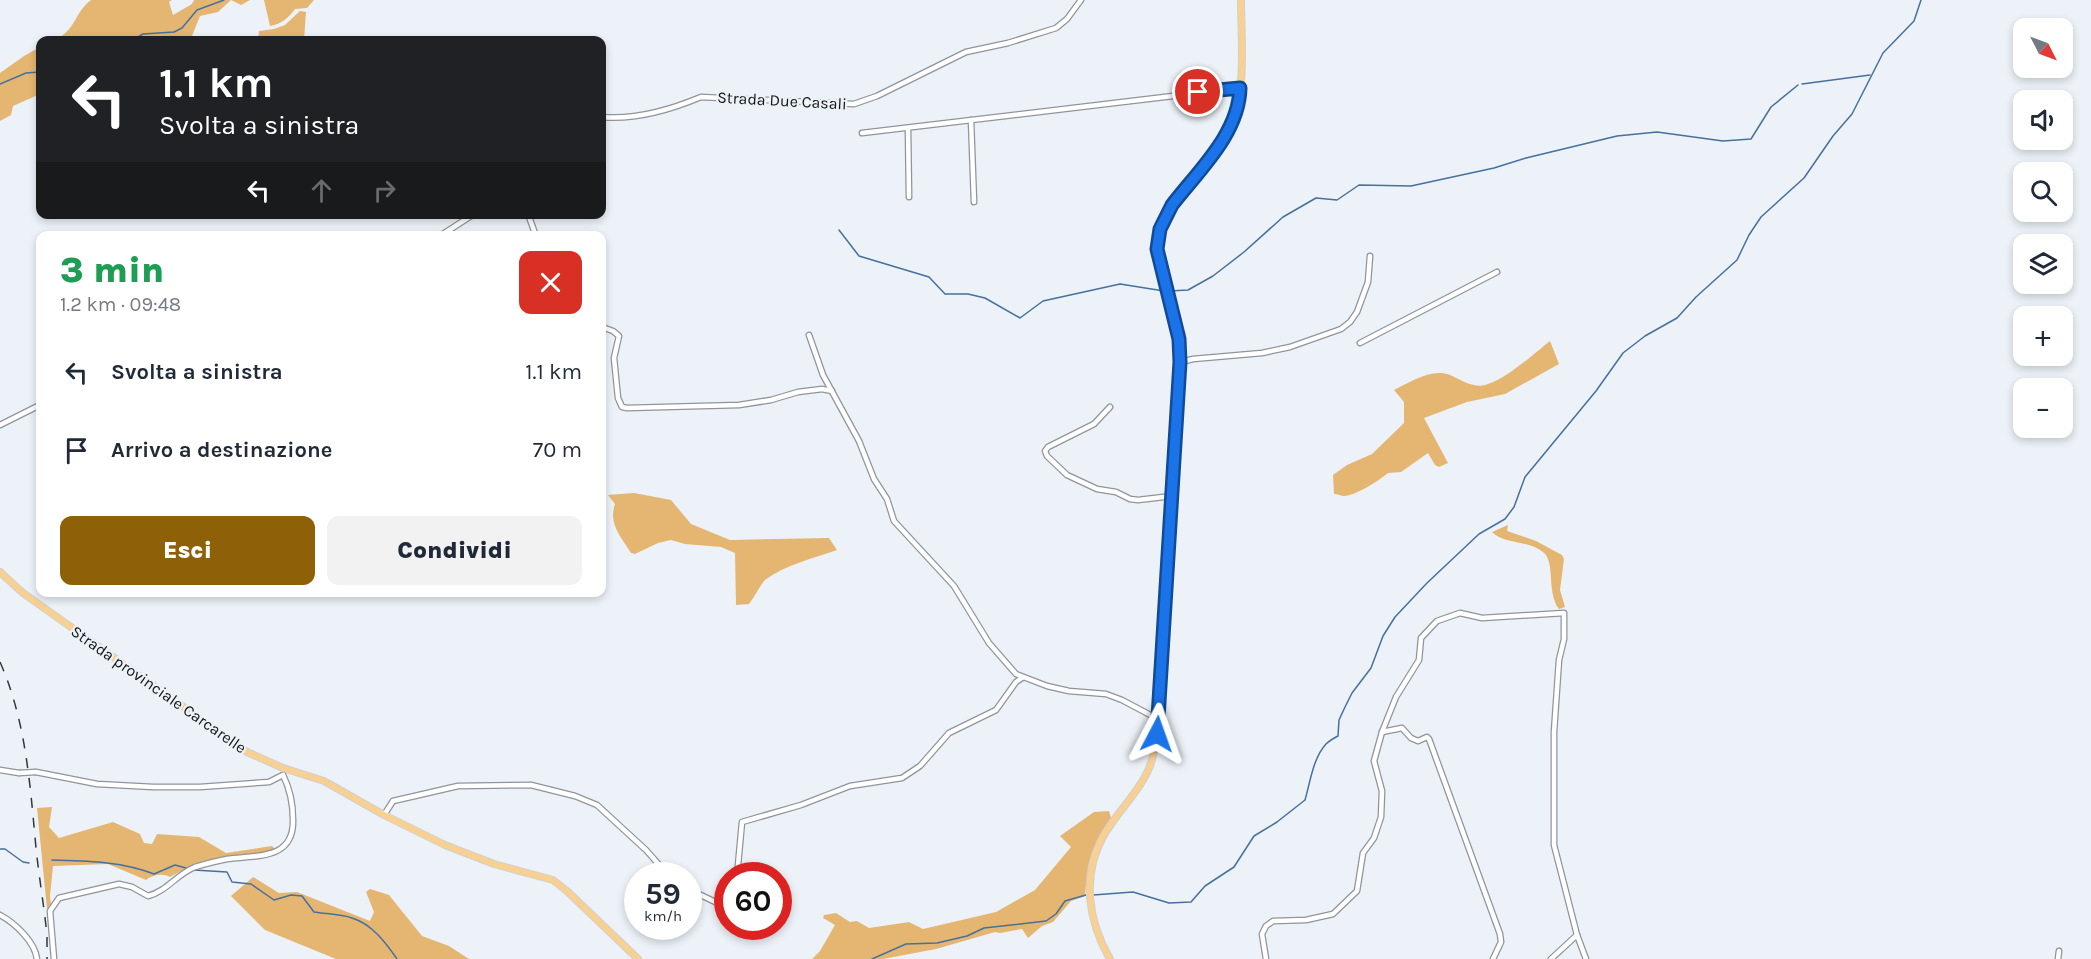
<!DOCTYPE html>
<html lang="it">
<head>
<meta charset="utf-8">
<style>
  body { margin:0; font-family:Karla,sans-serif; background:#f2f2f3; color:#1f2937; height:100vh; display:flex; flex-direction:column; font-size:22px; white-space:nowrap }
  * { box-sizing:border-box; margin:0 }
  p { font-size:20px; color:#747a83 }
  .icon { flex:none; width:33px; height:33px; fill:none; stroke:currentColor; stroke-width:2; stroke-linecap:round; stroke-linejoin:round }
  .map { position:relative; flex:1; overflow:hidden }
  .panel { position:absolute; left:36px; top:231px; width:570px; height:366px; display:flex; flex-direction:column; background:#fff; border-radius:12px; box-shadow:0 3px 9px #0003 }
  .panel>* { flex:none }
  .guide { position:absolute; left:36px; top:36px; width:570px; height:183px; border-radius:12px; box-shadow:0 3px 9px #0003; background:#202124; color:#fff; overflow:hidden }
  .needle { width:39px; rotate:132deg }
  .tools { position:absolute; left:2013px; top:18px; display:grid; gap:12px }
  .tools a { display:grid; place-items:center; width:60px; height:60px; border-radius:12px; background:#fff; box-shadow:0 3px 9px #0003; font-size:30px }
  .speed { position:absolute; left:624px; top:862px; display:flex; gap:12px; font-size:30px; font-weight:700; text-align:center }
  .speed>* { display:grid; place-content:center; width:78px; height:78px; border-radius:50%; background:#fff; box-shadow:0 3px 9px #0003; line-height:1 }
  .speed small { font-size:15px; font-weight:400 }
  .speed .limit { border:9px solid #d22; background:#fff; color:#111 }
  .pin { position:absolute; display:grid; place-items:center; width:51px; height:51px; color:#fff; margin:-26px; border:3px solid #fff; border-radius:50%; box-shadow:0 2px 6px #0007 }
  .me { position:absolute; width:66px; margin:-33px; rotate:4deg; stroke-linejoin:round; filter:drop-shadow(0 0 4px #0008) }
  .turn { display:flex; align-items:center; gap:21px; height:126px; padding:0 24px; font-size:27px }
  .turn .icon { width:78px; height:78px; stroke-width:2.5 }
  .turn b { display:block; font-size:42px; line-height:51px }
  .lanes { display:flex; align-items:center; height:57px; padding:0 24px; background:#0003; justify-content:center; gap:30px; direction:ltr }
  .lanes .off { opacity:.35 }
  .round { display:grid; place-items:center; flex:none; width:63px; height:63px; border-radius:12px; background:#f2f2f3 }
  .headline { display:flex; align-items:center; justify-content:space-between; height:102px; padding:0 24px }
  h1 { font-size:36px; font-weight:800; line-height:45px; color:#1e9e55 }
  .action { display:flex; gap:12px; margin-top:auto; padding:12px 24px }
  .action a { flex:1; height:69px; border-radius:12px; background:#8e6108; color:#fff; font-size:24px; font-weight:800; line-height:69px; text-align:center }
  .action a+a { background:#f2f2f3; color:#1f2937 }
  ul { padding:0; list-style:none }
  li { display:flex; align-items:center; gap:18px; height:78px; padding:0 24px }
  li div { flex:1 }
  li b { display:block; font-size:22px }
  li em { font-style:normal }
  .map>svg:first-child { display:block }
</style>
</head>
<body>
<div class="map">
<svg width="2091" height="959" viewBox="0 0 2091 959">
  <rect width="100%" height="100%" fill="#ecf2f8"/>
  <g fill="#e5b671">
    <path d="M 91,0 L 172,0 L 169,2 L 173,15 L 192,4 L 194,0 L 250,0 L 241,5 L 231,0 L 218,12 L 200,16 L 192,36 L 183,40 L 55,40 C 76,30 74,13 91,0 Z"/>
    <path d="M 264,0 L 314,0 L 307,8 L 295,9 C 288,18 282,24 270,26 Z"/>
    <polygon points="300,11 306,12 304,40 258,40 259,31 274,29 285,25"/>
    <polygon points="40,47 40,94 13,106 11,115 0,121 0,73 24,56"/>
    <path d="M 1550,341 L 1559,364 L 1505,394 L 1467,402 L 1424,418 L 1448,463 L 1439,467 L 1435,465 L 1428,453 L 1401,472 L 1388,473 C 1380,480 1355,496 1344,496 C 1341,496 1338,494 1334,494 L 1333,475 L 1347,465 L 1372,454 L 1404,423 L 1404,402 L 1394,390 C 1411,382 1431,368 1450,375 C 1462,380 1472,388 1485,385 C 1504,381 1535,353 1550,341 Z"/>
    <path d="M 634,493 L 671,500 L 691,524 L 730,540 L 829,538 L 837,550 C 814,558 785,565 765,580 C 761,584 754,598 749,604 L 736,605 L 735,553 L 721,547 L 685,544 L 671,540 L 658,543 L 635,554 L 631,553 C 621,537 608,524 615,504 L 608,495 Z"/>
    <path d="M 1508,525 L 1507,531 L 1536,541 L 1562,555 L 1564,559 L 1560,590 L 1565,607 L 1559,609 C 1546,592 1556,562 1543,552 C 1528,540 1506,545 1492,532 Z"/>
    <path d="M 52,807 L 49,827 L 59,838 L 113,822 L 140,834 L 144,843 L 152,844 L 157,834 L 199,837 L 226,853 L 272,846 L 276,850 L 247,857 L 228,856 L 192,865 L 170,877 C 163,873 152,875 146,880 L 108,864 L 53,866 L 50,896 L 51,904 L 47,909 L 37,808 Z"/>
    <path d="M 1109,811 L 1111,818 C 1091,847 1088,862 1085,896 L 1071,901 L 1053,922 L 1042,926 L 1028,938 L 1022,929 L 1000,933 L 995,932 L 936,949 L 883,959 L 812,959 L 820,951 L 835,925 L 823,918 L 824,915 L 836,913 L 850,922 L 857,921 L 869,928 L 909,922 L 923,929 L 996,912 L 1035,890 L 1071,847 L 1060,836 L 1094,812 Z"/>
    <polygon points="253,877 279,893 297,892 370,921 374,912 366,892 370,889 389,895 422,936 449,946 469,959 336,959 265,930 231,896"/>
  </g>
  <g fill="none" stroke-linecap="round" stroke-linejoin="round">
    <g stroke="#46709e" stroke-width="1.5">
      <polyline points="133,40 143,34 174,32 182,28 197,10 224,0"/>
      <polyline points="0,84 26,73 40,72"/>
      <polyline points="1802,84 1870,75"/>
      <polyline points="839,230 859,256 929,277 945,294 968,294 985,298 1020,318 1043,301 1120,284 1164,291"/>
      <polyline points="1169,291 1188,290 1213,276 1244,252 1283,217 1316,198 1337,200 1359,185 1411,186 1494,168 1526,158 1617,136 1657,132 1723,141 1751,139 1771,107 1798,85"/>
      <polyline points="0,849 5,849 23,862 29,863"/>
      <path d="M 52,860 C 86,861 121,861 154,874 L 175,865 L 186,868"/>
      <path d="M 194,870 L 227,872 L 232,882 L 251,884 L 274,900 L 291,895 L 302,896 L 314,912 C 326,914 340,914 352,918 C 372,924 386,943 397,959"/>
      <path d="M 1093,895 L 1133,892 L 1169,903 L 1191,902 L 1205,886 L 1234,867 L 1254,836 L 1277,822 L 1305,800 C 1310,783 1313,758 1326,744 C 1329,741 1334,738 1338,736 L 1339,720 L 1345,707 L 1352,693 L 1371,668 L 1383,636 L 1395,617 L 1427,583 L 1479,534 L 1505,519 L 1514,507 L 1525,477 L 1596,391 L 1623,353 L 1645,336 L 1677,318 L 1696,297 L 1737,260 L 1749,235 L 1761,217 L 1804,178 L 1833,136 L 1852,114 L 1883,53 L 1914,21 L 1921,0"/>
      <polyline points="872,959 906,944 937,943 967,936 984,928 1046,921 1056,914 1065,901 1086,895"/>
    </g>
    <defs>
      <g id="minor">
        <path d="M 602,117 C 635,120 670,110 701,97 L 854,104 L 877,96 L 966,52 L 1008,43 L 1056,28 L 1067,19 L 1081,0"/>
        <polyline points="971,120 974,202"/>
        <polyline points="908,128 909,197"/>
        <polyline points="862,133 1240,88"/>
        <polyline points="528,214 536,236"/>
        <polyline points="440,236 474,214"/>
        <polyline points="602,327 613,331 619,336 614,358 618,398 622,407 627,408 739,405 771,400 798,392 822,389 832,391"/>
        <polyline points="809,335 823,375 859,441 874,479 887,499 894,521 954,586 989,643 1016,674 1047,686 1069,691 1106,694 1122,700 1158,719"/>
        <polyline points="1360,343 1497,272"/>
        <polyline points="1181,362 1193,359 1262,353 1290,347 1341,329 1350,322 1357,312 1368,282 1370,256"/>
        <polyline points="1110,407 1094,424 1048,447 1045,451 1047,456 1067,475 1097,489 1116,492 1130,499 1138,500 1172,496"/>
        <polyline points="0,425 40,405"/>
        <polyline points="1382,732 1402,728 1411,738 1418,741 1427,737 1429,739 1500,934 1501,942 1493,959"/>
        <polyline points="0,770 19,773"/>
        <polyline points="36,772 97,784 153,787 200,787 269,782 283,775"/>
        <polyline points="384,815 393,801 458,786 531,785 575,796 597,805 646,850 669,876"/>
        <polyline points="737,876 742,822 801,805 850,786 902,778 920,766 949,733 996,710 1016,682 1022,678"/>
        <polyline points="688,889 728,908"/>
        <path d="M 0,915 C 15,923 35,942 37,959"/>
        <path d="M 54,959 L 50,911 L 59,898 L 119,884 L 132,887 L 148,896 C 167,891 177,874 195,867 C 205,864 216,861 227,859 C 254,855 294,861 293,820 C 293,805 290,789 283,775"/>
        <polyline points="1266,959 1262,934 1266,926 1273,921 1306,920 1333,914 1357,891 1363,853 1374,838 1381,817 1382,791 1374,761 1382,732 1396,697 1419,660 1421,638 1437,621 1460,613 1482,618 1564,613 1564,639 1559,660 1554,732 1554,845 1577,935 1586,959"/>
        <polyline points="1551,959 1577,935"/>
        <polyline points="2058,959 2059,951"/>
      </g>
      <g id="major">
        <polyline points="0,572 23,593 247,752 283,768 324,781 384,815 445,845 494,864 553,880 568,892 638,959"/>
        <path d="M 1110,959 C 1088,921 1081,875 1104,835 C 1118,811 1140,791 1150,766 C 1154,755 1155,745 1157,734 L 1181,362 C 1179,336 1172,311 1165,286 C 1161,270 1155,254 1158,237 C 1166,195 1212,165 1230,127 C 1247,91 1241,39 1241,0"/>
      </g>
    </defs>
    <use href="#minor" stroke="#90959b" stroke-width="7"/>
    <use href="#major" stroke="#d0d0d0" stroke-width="8"/>
    <use href="#minor" stroke="#fff" stroke-width="4.5"/>
    <use href="#major" stroke="#f8d192" stroke-width="6"/>
    <path stroke="#343639" stroke-width="1.5" stroke-dasharray="10 10" stroke-linecap="butt" d="M 0,662 C 26,721 30,784 36,848 C 39,877 44,906 47,935 L 47,959"/>
    <defs>
      <polyline id="minor-bridge" points="19,773 36,772"/>
    </defs>
    <use href="#minor-bridge" stroke="#90959b" stroke-width="7" stroke-linecap="butt"/>
    <use href="#minor-bridge" stroke="#fff" stroke-width="4.5"/>
  </g>
  <g fill="none" stroke-linecap="round" stroke-linejoin="round">
    <defs>
      <path id="route" d="M 1157,734 L 1180,362 L 1179,339 L 1157,249 L 1160,229 L 1172,205 C 1198,171 1239,134 1240,88 L 1198,92"/>
    </defs>
    <use href="#route" stroke="#114b97" stroke-width="15"/>
    <use href="#route" stroke="#1a73e8" stroke-width="10"/>
  </g>
  <g text-anchor="middle" stroke-width="4.5" stroke-linejoin="round" paint-order="stroke">
    <g font-size="16" fill="#121416" stroke="#ecf2f8">
      <text transform="translate(782 100) rotate(3)" y="6">Strada Due Casali</text>
      <text transform="translate(159 689) rotate(35)" y="6">Strada provinciale Carcarelle</text>
    </g>
  </g>
</svg>
<div class="tools">
<a><svg class="needle" viewBox="-14 -14 28 28"><path d="M0-13l5 13h-10z" fill="#e53935"/><path d="M0 13l5-13h-10z" fill="#747a83"/></svg></a>
<a><svg class="icon" aria-label="sound" viewBox="0 0 24 24"><path d="M4 9h4l5-4v14l-5-4H4zM17 9q2 3 0 6"/></svg></a>
<a><svg class="icon" aria-label="search" viewBox="0 0 24 24"><circle cx="10" cy="10" r="6"/><path d="M15 15l6 6"/></svg></a>
<a><svg class="icon" aria-label="layers" viewBox="0 0 24 24"><path d="M12 4l9 5-9 5-9-5zM3 14l9 5 9-5"/></svg></a>
<a>+</a>
<a>−</a>
</div>
<div class="speed"><div>59<small>km/h</small></div><div class="limit">60</div></div>
<div class="pin" style="left:1198px;top:92px;background:#d93025"><svg class="icon" aria-label="arrive" viewBox="0 0 24 24"><path d="M6 21V4h12l-3 4 3 4H6"/></svg></div>
<svg class="me" style="left:1157px;top:734px" viewBox="-20 -20 40 40"><path d="M0-17L14 15 0 8-14 15z" fill="#1a73e8" stroke="#fff" stroke-width="4"/></svg>
<div class="guide">
<div class="turn"><svg class="icon" aria-label="left" viewBox="0 0 24 24"><path d="M17 20v-9H6M10 6l-5 5 5 5"/></svg><div><b>1.1 km</b>Svolta a sinistra</div></div>
<div class="lanes"><svg class="icon" aria-label="left" viewBox="0 0 24 24"><path d="M17 20v-9H6M10 6l-5 5 5 5"/></svg><svg class="icon off" aria-label="ahead" viewBox="0 0 24 24"><path d="M12 20V5M6 11l6-6 6 6"/></svg><svg class="icon off" aria-label="right" viewBox="0 0 24 24"><path d="M7 20v-9h11M14 6l5 5-5 5"/></svg></div>
</div>
<section class="panel">
<div class="headline"><div><h1>3 min</h1><p>1.2 km · 09:48</p></div><a class="round" style="background:#d93025;color:#fff"><svg class="icon" aria-label="close" viewBox="0 0 24 24"><path d="M6 6l12 12M18 6L6 18"/></svg></a></div>
<ul>
<li><svg class="icon" aria-label="left" viewBox="0 0 24 24"><path d="M17 20v-9H6M10 6l-5 5 5 5"/></svg><div><b>Svolta a sinistra</b></div><em>1.1 km</em></li>
<li><svg class="icon" aria-label="arrive" viewBox="0 0 24 24"><path d="M6 21V4h12l-3 4 3 4H6"/></svg><div><b>Arrivo a destinazione</b></div><em>70 m</em></li>
</ul>
<div class="action"><a>Esci</a><a>Condividi</a></div>
</section>
</div>
</body>
</html>
